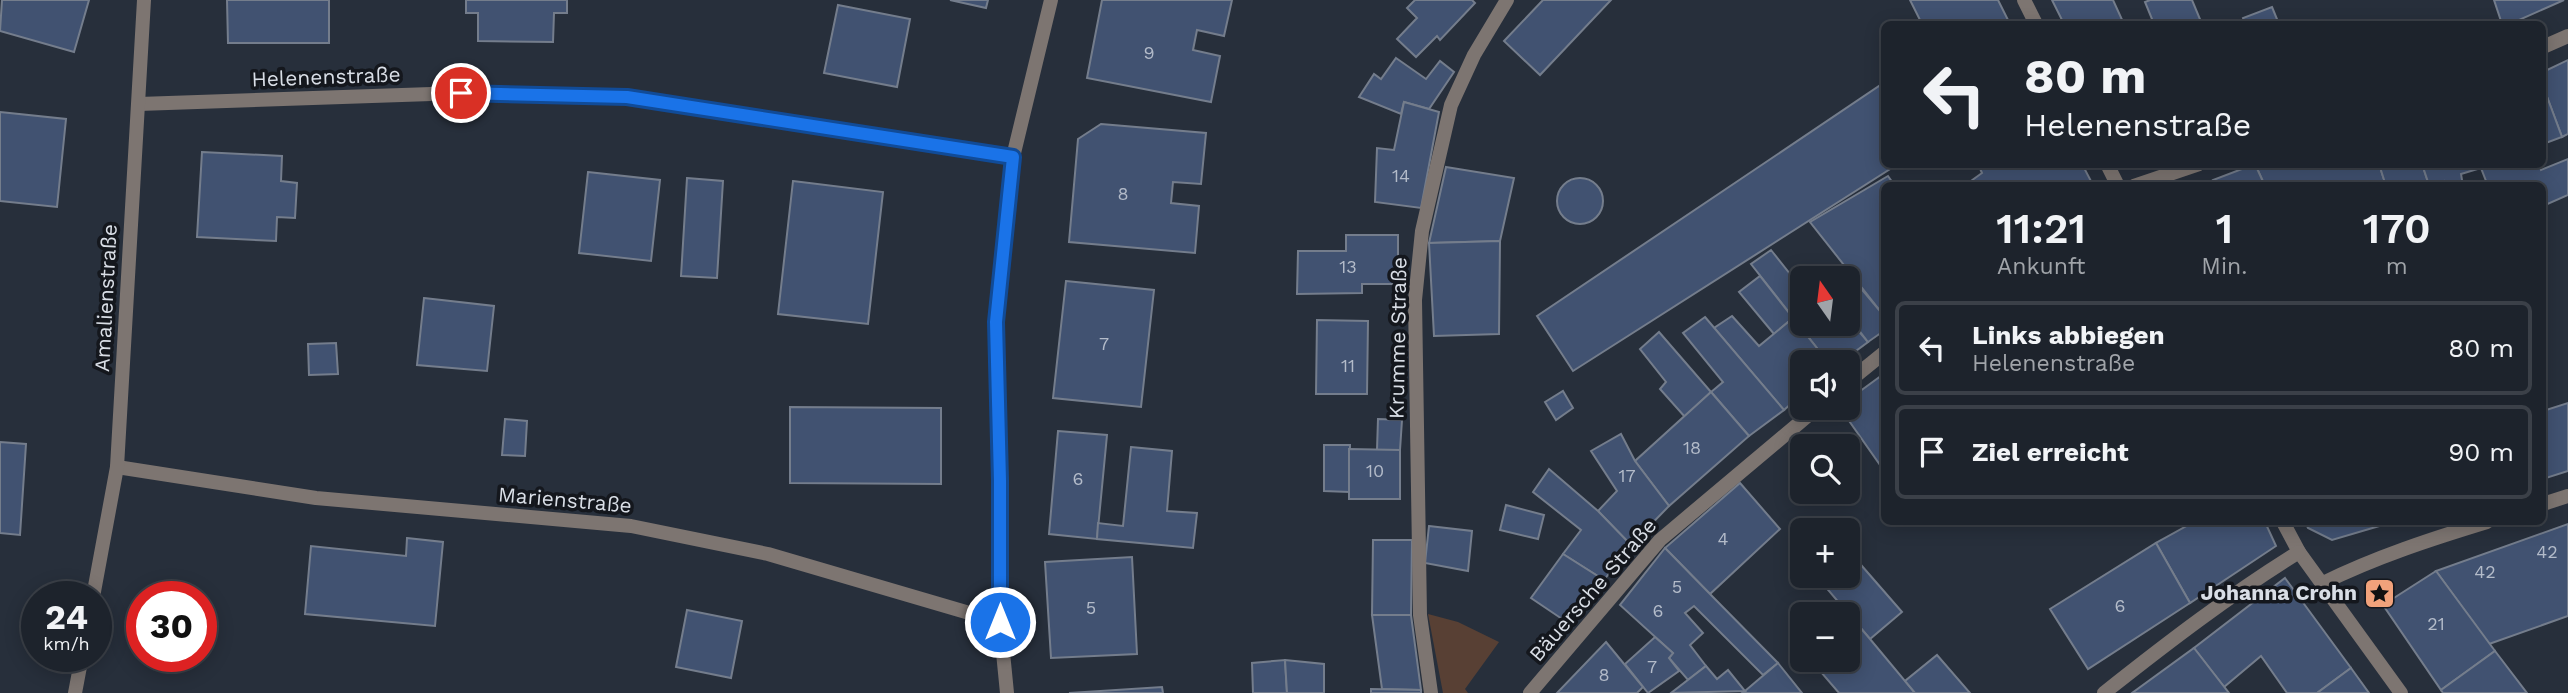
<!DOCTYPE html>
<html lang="de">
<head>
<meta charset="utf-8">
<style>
  body { margin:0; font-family:"Work Sans",sans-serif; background:#2a2f38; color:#f1f3f6; height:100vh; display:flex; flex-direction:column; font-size:26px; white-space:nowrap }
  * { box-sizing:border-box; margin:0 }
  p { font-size:23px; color:#a0a4a9 }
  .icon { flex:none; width:38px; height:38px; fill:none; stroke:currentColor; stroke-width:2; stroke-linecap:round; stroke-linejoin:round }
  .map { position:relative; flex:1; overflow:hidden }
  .sheet { position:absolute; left:1881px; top:182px; width:665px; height:343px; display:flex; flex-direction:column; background:#1d232c; border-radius:10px; box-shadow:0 4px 18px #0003,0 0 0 2px #3b4048 }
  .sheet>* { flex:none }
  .banner { position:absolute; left:1881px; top:21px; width:665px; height:147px; border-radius:10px; box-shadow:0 4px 18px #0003,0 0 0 2px #3b4048; background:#1d232c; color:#f1f3f6; overflow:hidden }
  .needle { width:46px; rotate:346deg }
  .controls { position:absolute; left:1790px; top:266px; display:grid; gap:14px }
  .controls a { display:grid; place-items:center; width:70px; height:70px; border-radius:10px; background:#1d232c; box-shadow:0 4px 18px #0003,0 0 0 2px #3b4048; font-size:35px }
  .speed { position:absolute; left:21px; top:581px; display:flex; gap:14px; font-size:35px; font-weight:700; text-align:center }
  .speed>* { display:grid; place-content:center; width:91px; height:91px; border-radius:50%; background:#1d232c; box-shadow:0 4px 18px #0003,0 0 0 2px #3b4048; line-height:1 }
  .speed small { font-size:18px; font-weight:400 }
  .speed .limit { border:10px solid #d22; background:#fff; color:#111 }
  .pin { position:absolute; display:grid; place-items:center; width:60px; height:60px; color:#fff; margin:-30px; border:4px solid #fff; border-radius:50%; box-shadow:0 2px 7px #0007 }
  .me { position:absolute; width:77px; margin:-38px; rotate:0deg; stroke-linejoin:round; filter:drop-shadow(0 0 5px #0008) }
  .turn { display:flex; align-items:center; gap:24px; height:147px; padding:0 28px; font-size:32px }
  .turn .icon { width:91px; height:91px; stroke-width:2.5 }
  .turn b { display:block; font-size:49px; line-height:60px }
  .eta { display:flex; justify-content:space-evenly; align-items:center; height:119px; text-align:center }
  .eta b { font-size:42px; font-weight:600; line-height:49px }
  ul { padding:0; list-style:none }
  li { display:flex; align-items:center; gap:21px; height:94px; margin:0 14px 10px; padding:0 14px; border:4px solid #3b4048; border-radius:10px }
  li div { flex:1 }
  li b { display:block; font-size:26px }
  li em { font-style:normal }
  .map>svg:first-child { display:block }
</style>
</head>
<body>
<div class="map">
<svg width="2568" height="693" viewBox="0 0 2568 693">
  <rect width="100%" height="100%" fill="#272f3b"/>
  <polygon fill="#584034" points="1428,614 1458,622 1499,642 1465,689 1468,693 1443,693"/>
  <g fill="#415271" stroke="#747d8c" stroke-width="2">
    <polygon points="2,0 89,0 74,52 0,31"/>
    <polygon points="227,0 329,0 329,43 228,43"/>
    <polygon points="466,0 567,0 567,13 554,13 553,42 478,41 478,13 466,13"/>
    <polygon points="950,0 988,0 986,8"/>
    <polygon points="1102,0 1232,0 1224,36 1197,30 1193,50 1220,56 1211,102 1087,78"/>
    <polygon points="1415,0 1472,0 1475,3 1440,40 1437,36 1416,57 1397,39 1417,18 1407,8"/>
    <polygon points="1543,0 1611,0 1540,75 1504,41"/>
    <polygon points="1910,0 1998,0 2010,24 1922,24"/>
    <polygon points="2052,0 2113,0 2124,24 2064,24"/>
    <polygon points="2150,0 2192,0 2202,24 2154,24 2145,2"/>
    <polygon points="2494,0 2564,0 2510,24 2502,24"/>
    <polygon points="838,5 910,19 897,87 824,73"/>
    <polygon points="2272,7 2279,24 2245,24 2243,18"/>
    <polygon points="1396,58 1426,79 1440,61 1454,72 1429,109 1404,102 1401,114 1359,97 1374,74 1381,79"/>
    <polygon points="2568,60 2568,134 2562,137 2543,86 2543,72"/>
    <polygon points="1885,82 1885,164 1898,164 1573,371 1537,316"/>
    <polygon points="2543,86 2562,137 2543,144"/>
    <polygon points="1404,102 1439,112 1421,208 1375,202 1377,148 1394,150"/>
    <polygon points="0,112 66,119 57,207 0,201"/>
    <polygon points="1101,124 1206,133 1201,184 1173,182 1171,203 1199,206 1195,253 1069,242 1078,139"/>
    <polygon points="202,152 282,156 281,181 297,183 295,218 277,217 276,241 197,237"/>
    <polygon points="2568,159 2568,195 2543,206 2543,186 2488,186 2481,168 2481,164 2539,164 2541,170"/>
    <polygon points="1978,164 2082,164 2092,183 2089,186 1964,186 1982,173"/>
    <polygon points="2255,164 2379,164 2386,186 2265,186"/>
    <polygon points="2255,164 2265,186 2216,186 2213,180"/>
    <polygon points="2379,164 2422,164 2429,185 2386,186"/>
    <polygon points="2422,164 2481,164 2481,168 2461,174 2463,186 2445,186 2444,181 2429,185"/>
    <polygon points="1446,167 1514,178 1500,241 1429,243"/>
    <polygon points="588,172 660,180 651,261 579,253"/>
    <polygon points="1888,176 1895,186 1885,186 1885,317 1810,222"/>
    <polygon points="687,178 723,181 717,278 681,276"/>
    <circle cx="1580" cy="201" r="23"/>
    <polygon points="793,181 883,192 868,324 778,314"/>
    <polygon points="1346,235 1398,235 1398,284 1362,284 1362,293 1297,294 1298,251 1346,251"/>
    <polygon points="1500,241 1499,334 1434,336 1429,243"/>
    <polygon points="1771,250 1802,289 1802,310 1798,314 1802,319 1802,324 1809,327 1813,324 1842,324 1844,327 1851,322 1868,342 1841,362 1828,362 1751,264"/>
    <polygon points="1760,276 1793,318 1774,334 1739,292"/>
    <polygon points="1854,280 1885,317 1885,330 1868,342 1848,316 1848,285"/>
    <polygon points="1066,281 1154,290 1141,407 1053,398"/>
    <polygon points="424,298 494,306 487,371 417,365"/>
    <polygon points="1732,316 1759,346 1793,318 1828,362 1802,362 1802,394 1784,410 1714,328"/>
    <polygon points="1705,317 1784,410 1749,436 1711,392 1723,382 1683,333"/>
    <polygon points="1317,320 1368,321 1367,394 1316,394"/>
    <polygon points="1659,332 1711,392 1685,417 1660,389 1666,382 1640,349"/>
    <polygon points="336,343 338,374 309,375 308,344"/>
    <polygon points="1885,373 1885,472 1840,408 1848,408 1848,400"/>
    <polygon points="1563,391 1573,408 1556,420 1545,402"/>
    <polygon points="1711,392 1749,436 1669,506 1635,461"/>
    <polygon points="2568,403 2568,471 2543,479 2543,411"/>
    <polygon points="790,407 941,408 941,484 790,483"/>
    <polygon points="505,419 527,421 525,456 502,455"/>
    <polygon points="1378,419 1402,420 1400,450 1377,450"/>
    <polygon points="1058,431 1107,435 1097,539 1049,534"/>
    <polygon points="1621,434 1635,461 1669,506 1631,545 1598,511 1617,491 1591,451"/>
    <polygon points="0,442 26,444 20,535 0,533"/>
    <polygon points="1324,445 1350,445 1349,492 1324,491"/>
    <polygon points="1131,447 1172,451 1167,511 1197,513 1193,548 1097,539 1098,523 1123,526"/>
    <polygon points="1349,449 1400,450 1400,499 1349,499"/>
    <polygon points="1549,469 1598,511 1631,545 1604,580 1563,554 1581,530 1533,492"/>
    <polygon points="1740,483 1780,529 1710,594 1665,548"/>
    <polygon points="1506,505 1544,515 1538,539 1500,530"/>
    <polygon points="2188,522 2265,522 2276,546 2190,603 2156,543 2190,524"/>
    <polygon points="2305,522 2393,522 2332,540 2308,528"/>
    <polygon points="2568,524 2568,616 2489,644 2436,571"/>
    <polygon points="1429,526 1472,531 1468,571 1425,563"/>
    <polygon points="407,538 443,542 435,626 305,614 311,546 406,556"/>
    <polygon points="1373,540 1412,540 1411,615 1372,615"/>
    <polygon points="2156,543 2190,603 2088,669 2050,609"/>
    <polygon points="1665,548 1710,594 1778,663 1763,675 1694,606 1685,613 1703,633 1690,645 1706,666 1688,680 1669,658 1673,653 1620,605"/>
    <polygon points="1563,554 1604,580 1571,625 1531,598"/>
    <polygon points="1132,557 1137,654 1051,658 1045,562"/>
    <polygon points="1855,558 1902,612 1870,639 1823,584 1834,576 1848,576 1848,564"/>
    <polygon points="2436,571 2495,651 2441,690 2383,605"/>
    <polygon points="2285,578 2351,668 2317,693 2287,693 2261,656 2224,687 2194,648"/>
    <polygon points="687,610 742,621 731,678 676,667"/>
    <polygon points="1372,615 1411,615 1421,690 1382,689"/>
    <polygon points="1859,626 1870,639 1915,693 1839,693 1814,664 1819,660 1848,660 1848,636"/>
    <polygon points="1655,637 1673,653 1669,658 1679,671 1648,693 1625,664"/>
    <polygon points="1606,642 1643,687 1637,693 1557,693"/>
    <polygon points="2194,648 2229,693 2132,693"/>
    <polygon points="2495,651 2527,693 2443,693 2441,690"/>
    <polygon points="1937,655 1970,693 1915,693 1905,681"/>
    <polygon points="1285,660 1287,693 1253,693 1252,663"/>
    <polygon points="1285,660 1324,664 1324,693 1287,693"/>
    <polygon points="1778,663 1802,693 1742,693 1745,691"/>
    <polygon points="1706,666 1717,679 1728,670 1745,691 1671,693"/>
    <polygon points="2351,668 2369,693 2317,693"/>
    <polygon points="1162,687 1163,693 1069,693"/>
    <polygon points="1371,689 1421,690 1421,693 1371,693"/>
  </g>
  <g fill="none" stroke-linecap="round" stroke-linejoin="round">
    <g stroke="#7d7571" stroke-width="14">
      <polyline points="2024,0 2036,24"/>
      <polyline points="2543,47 2568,36"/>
      <polyline points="139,104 461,93 627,97 1013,157"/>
      <polyline points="2107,164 2118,186"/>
      <polyline points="2134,186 2199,164"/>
      <polyline points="1848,382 1885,352"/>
      <polyline points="117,467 316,498 631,526 768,554 1000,622"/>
      <polyline points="2543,504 2568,496"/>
      <polyline points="2283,522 2299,552 2401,693"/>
      <path d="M 2323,583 C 2376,557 2431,539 2487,522"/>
      <polyline points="93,597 117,467 144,0"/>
      <polyline points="75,693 82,656"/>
      <polyline points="1007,693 1000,622 1000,481 996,322 1013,157 1051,0"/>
      <polyline points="1431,693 1420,615 1415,300 1422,231 1451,105 1474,55 1507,0"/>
      <polyline points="1530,693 1660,540 1817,408"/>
      <path d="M 2104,693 C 2167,643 2231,594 2299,552"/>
    </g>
  </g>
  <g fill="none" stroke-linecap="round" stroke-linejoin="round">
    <defs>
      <polyline id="route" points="461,93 627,97 1013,157 996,322 1000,481 1000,622"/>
    </defs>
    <use href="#route" stroke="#114b97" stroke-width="18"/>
    <use href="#route" stroke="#1a73e8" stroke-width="12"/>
  </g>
  <defs>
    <symbol id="sight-square" viewBox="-11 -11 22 22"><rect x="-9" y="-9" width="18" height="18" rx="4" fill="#f1a27b" stroke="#14171d"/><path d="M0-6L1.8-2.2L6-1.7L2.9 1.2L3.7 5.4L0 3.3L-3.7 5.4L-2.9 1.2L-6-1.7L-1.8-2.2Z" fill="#111"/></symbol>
  </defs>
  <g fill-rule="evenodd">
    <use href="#sight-square" x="2362" y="576" width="35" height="35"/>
  </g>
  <g text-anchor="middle" stroke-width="7" stroke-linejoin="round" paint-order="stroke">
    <g font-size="18" fill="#b3bbc9">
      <text x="1149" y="59">9</text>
      <text x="1401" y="182">14</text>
      <text x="1123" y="200">8</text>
      <text x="1348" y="273">13</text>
      <text x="1104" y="350">7</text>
      <text x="1348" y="372">11</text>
      <text x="1692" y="454">18</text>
      <text x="1375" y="477">10</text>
      <text x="1627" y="482">17</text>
      <text x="1078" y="485">6</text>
      <text x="1723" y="545">4</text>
      <text x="2547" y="558">42</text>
      <text x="2485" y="578">42</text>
      <text x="1677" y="593">5</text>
      <text x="2120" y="612">6</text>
      <text x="1091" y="614">5</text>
      <text x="1658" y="617">6</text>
      <text x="2436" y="630">21</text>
      <text x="1652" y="673">7</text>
      <text x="1604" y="681">8</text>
    </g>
    <g font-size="21" fill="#d9dee6" stroke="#14171d">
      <text transform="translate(326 77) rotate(-2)" y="7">Helenenstraße</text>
      <text transform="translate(106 298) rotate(-87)" y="7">Amalienstraße</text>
      <text transform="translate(1398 338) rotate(-89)" y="7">Krumme Straße</text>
      <text transform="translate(565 500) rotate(5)" y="7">Marienstraße</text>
      <text transform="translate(1593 590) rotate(-49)" y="7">Bäuersche Straße</text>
    </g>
    <g font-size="21" font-weight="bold" fill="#d9dee6" stroke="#14171d" text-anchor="end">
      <text x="2357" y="600">Johanna Crohn</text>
    </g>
  </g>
</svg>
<div class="controls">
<a><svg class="needle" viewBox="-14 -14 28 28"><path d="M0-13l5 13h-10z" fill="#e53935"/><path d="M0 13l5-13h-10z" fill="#a0a4a9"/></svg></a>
<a><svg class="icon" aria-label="sound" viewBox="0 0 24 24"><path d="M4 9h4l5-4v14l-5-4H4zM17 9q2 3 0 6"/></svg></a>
<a><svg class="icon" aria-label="search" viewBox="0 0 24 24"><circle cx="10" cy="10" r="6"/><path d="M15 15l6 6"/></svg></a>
<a>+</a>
<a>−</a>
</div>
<div class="speed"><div>24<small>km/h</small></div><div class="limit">30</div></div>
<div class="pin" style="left:461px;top:93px;background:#d93025"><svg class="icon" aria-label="arrive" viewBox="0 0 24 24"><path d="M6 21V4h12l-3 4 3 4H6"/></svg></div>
<svg class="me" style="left:1000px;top:622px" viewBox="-20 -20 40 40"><circle r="17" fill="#1a73e8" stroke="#fff" stroke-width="3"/><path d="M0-11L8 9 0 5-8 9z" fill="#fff"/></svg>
<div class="banner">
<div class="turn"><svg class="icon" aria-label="left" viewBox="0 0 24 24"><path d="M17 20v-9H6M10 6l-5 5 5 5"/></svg><div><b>80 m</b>Helenenstraße</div></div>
</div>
<section class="sheet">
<div class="eta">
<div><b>11:21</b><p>Ankunft</p></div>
<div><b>1</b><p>Min.</p></div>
<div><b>170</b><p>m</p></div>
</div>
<ul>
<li><svg class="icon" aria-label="left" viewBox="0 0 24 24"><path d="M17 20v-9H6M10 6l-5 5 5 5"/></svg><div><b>Links abbiegen</b><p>Helenenstraße</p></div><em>80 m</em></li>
<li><svg class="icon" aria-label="arrive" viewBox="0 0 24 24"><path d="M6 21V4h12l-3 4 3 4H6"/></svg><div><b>Ziel erreicht</b></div><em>90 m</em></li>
</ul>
</section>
</div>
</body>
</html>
